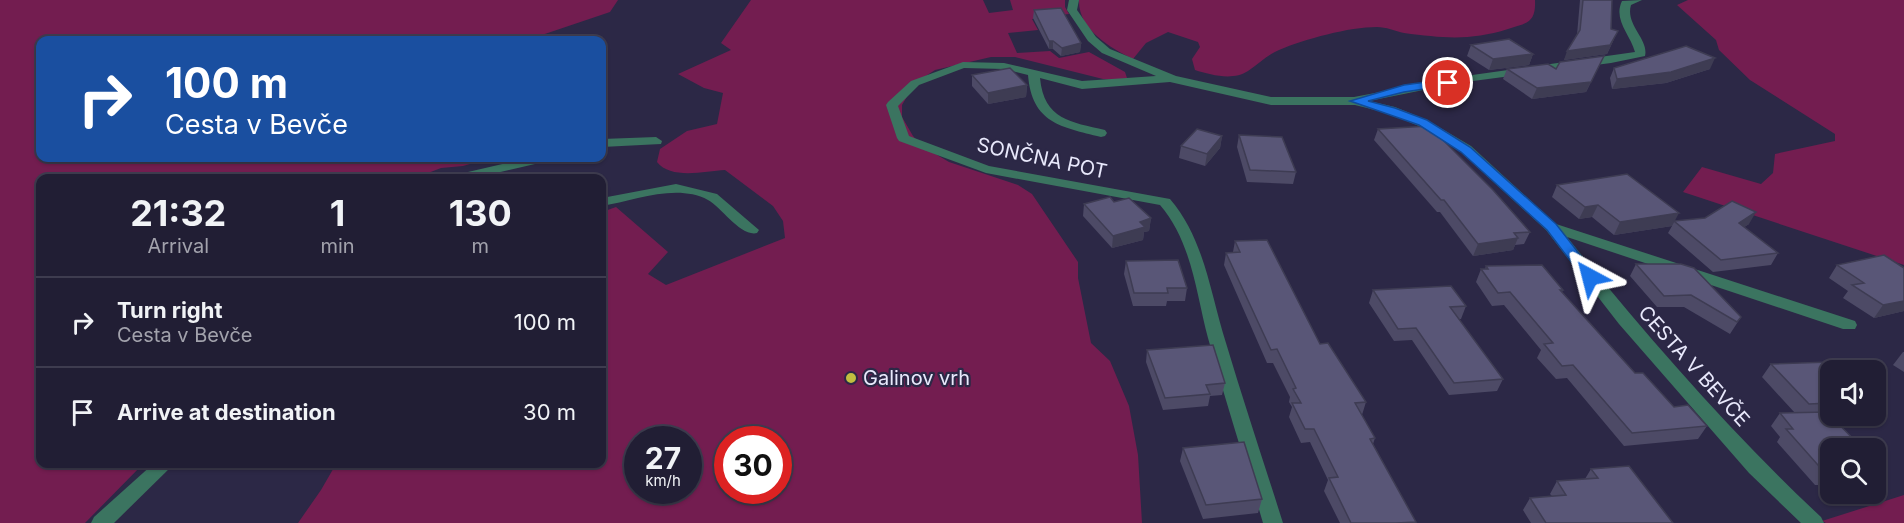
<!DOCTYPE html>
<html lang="en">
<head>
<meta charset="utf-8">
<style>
  body { margin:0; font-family:Inter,sans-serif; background:#29273c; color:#f1f3f6; height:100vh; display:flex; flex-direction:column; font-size:22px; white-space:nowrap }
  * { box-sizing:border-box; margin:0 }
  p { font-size:20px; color:#a2a2ac }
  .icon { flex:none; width:33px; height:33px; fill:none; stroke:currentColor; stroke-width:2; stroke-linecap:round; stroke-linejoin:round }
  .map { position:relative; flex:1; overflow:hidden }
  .drawer { position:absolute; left:36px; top:174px; width:570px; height:294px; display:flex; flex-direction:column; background:#211e34; border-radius:12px; box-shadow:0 2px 4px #0004,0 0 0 2px #3e3c4f }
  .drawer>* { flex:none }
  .hud { position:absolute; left:36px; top:36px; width:570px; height:126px; border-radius:12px; box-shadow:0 2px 4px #0004,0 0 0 2px #3e3c4f; background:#1a4fa0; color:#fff; overflow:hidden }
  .tools { position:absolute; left:1820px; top:360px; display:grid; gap:12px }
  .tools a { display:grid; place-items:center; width:66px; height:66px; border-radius:12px; background:#211e34; box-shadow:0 2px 4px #0004,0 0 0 2px #3e3c4f; font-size:30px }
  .speed { position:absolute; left:624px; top:426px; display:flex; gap:12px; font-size:30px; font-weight:700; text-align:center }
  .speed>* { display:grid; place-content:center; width:78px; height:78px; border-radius:50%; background:#211e34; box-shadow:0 2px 4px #0004,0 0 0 2px #3e3c4f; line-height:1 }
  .speed small { font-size:15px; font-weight:400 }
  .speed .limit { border:9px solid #d22; background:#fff; color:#111 }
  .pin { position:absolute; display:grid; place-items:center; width:51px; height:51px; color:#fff; margin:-26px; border:3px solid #fff; border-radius:50%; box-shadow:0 2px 6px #0007 }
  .me { position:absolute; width:66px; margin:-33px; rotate:322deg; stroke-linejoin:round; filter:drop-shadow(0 0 4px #0008) }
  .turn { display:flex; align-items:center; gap:21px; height:126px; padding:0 30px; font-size:27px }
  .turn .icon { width:78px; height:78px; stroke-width:2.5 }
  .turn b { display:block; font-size:42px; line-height:51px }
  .eta { display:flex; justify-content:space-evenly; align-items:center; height:102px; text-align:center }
  .eta b { font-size:36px; font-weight:700; line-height:42px }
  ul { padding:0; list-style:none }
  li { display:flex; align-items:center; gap:18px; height:90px; padding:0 30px; border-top:2px solid #3e3c4f }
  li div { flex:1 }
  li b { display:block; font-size:22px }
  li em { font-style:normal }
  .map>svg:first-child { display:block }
</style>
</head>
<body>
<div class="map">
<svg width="1904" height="523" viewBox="0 0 1904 523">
  <rect width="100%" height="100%" fill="#2c2846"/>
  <g fill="#731d50" fill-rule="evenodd">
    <polygon points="0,0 618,0 610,12 527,40 40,40 40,158 491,158 463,166 441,168 415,178 40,178 40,464 143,464 85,523 0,523"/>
    <path d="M 751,0 L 983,0 L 989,13 L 1013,10 L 1010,0 L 1065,0 L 1065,7 L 1069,14 L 1032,19 L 1038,30 L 1008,33 L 1017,53 L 1050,51 L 1059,58 L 1089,52 L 1125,72 L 1127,78 L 1117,80 L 1103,79 L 1015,57 L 991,57 L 935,70 L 915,83 L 902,105 L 902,117 L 913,136 L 922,146 L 949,162 L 1018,185 L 1032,194 L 1078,262 L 1078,278 L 1091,343 L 1110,361 L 1129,406 L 1138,455 L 1142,523 L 298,523 L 321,490 L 336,464 L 602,464 L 602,212 L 616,207 L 668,252 L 648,274 L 666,285 L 785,238 L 783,221 L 773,206 L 725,170 C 705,171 671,180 657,162 L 660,149 L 687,131 L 717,124 L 723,93 L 704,88 L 678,74 L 731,50 L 721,43 ZM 638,440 L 688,440 L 688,490 L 638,490 ZM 728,440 L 778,440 L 778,490 L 728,490 Z"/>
    <path d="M 1079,0 L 1535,0 C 1536,22 1528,23 1508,29 C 1470,41 1443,38 1404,33 C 1395,31 1386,27 1377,27 C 1349,27 1305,39 1279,50 C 1267,55 1259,64 1248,71 C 1233,81 1211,75 1195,70 L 1192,59 L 1200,47 L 1198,42 L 1168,32 L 1146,43 L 1133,59 C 1110,48 1078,29 1079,0 Z"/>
    <polygon points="1688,0 1904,0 1904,265 1683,192 1702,167 1761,184 1773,173 1775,154 1835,141 1835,134 1750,80 1719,50 1716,40 1677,5"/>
    <polygon points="1904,495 1904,523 1826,523 1822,521"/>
  </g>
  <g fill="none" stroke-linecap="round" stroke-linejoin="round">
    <g fill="#3b7460" fill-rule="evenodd">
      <path d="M 1069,0 L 1079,0 L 1077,10 L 1096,37 L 1110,49 L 1176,76 L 1271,97 L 1354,97 L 1458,77 L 1635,52 C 1630,34 1613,20 1622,1 L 1642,0 L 1631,5 C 1625,25 1649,39 1645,56 L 1611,63 L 1458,83 L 1369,101 L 1395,107 L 1427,120 L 1471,146 L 1556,224 L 1855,321 L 1857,325 L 1855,329 L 1843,329 L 1567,237 C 1646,335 1729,431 1821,517 L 1824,523 L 1801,523 L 1749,473 L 1619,324 L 1546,230 L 1461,152 L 1419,126 L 1387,113 L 1355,105 L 1271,105 L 1170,82 L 1082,89 L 1040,78 C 1044,120 1071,122 1105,130 L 1107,133 L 1105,136 L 1101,137 C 1061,127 1032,123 1028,75 L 1004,69 L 964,68 L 919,85 L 898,106 L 909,136 L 989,166 L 1170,199 C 1205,240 1210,293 1226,343 C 1244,403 1264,463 1283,523 L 1263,523 C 1245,461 1225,400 1208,338 C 1196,293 1192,242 1160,205 L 986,173 L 899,141 L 897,138 L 886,105 L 888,102 L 911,81 L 963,62 L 1004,63 L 1082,81 L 1156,76 L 1102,53 L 1088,41 L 1067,10 Z"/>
      <polygon points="656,137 662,141 661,144 602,147 602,139"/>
      <polygon points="529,158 550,158 548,161 475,178 453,178 455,175"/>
      <path d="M 676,184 L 717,194 L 759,230 L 757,233 C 741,237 722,208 708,200 C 676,183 634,201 602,206 L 602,198 Z"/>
      <polygon points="153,464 174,464 114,523 91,523 94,517"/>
    </g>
  </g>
  <g fill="#4d4a66">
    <polygon points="1580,0 1612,0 1611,29 1614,39 1607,54 1564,60 1577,35"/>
    <polygon points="1034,10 1081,43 1080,52 1061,56 1053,49 1049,49 1033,18"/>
    <polygon points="1471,45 1533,54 1529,65 1489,70 1467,56"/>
    <polygon points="1604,56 1586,92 1532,99 1503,79 1507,69 1556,69"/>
    <polygon points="1614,68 1710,69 1666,83 1612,89 1610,78"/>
    <polygon points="972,75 1027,85 1026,97 988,104 972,86"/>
    <polygon points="1378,129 1530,232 1524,244 1515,245 1513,250 1473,256 1440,212 1437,212 1374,140"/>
    <polygon points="1239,135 1296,172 1293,184 1247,182 1237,147"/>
    <polygon points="1222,136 1220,148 1205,166 1179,158 1181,146"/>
    <polygon points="1557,185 1675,221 1749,224 1744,227 1778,253 1771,265 1713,272 1668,233 1672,226 1614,235 1592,217 1579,219 1552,197"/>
    <polygon points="1114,202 1151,218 1149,231 1144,232 1143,240 1112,248 1083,216 1084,204"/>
    <polygon points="1235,241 1320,344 1366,402 1362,415 1375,438 1373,444 1416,522 1415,523 1340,523 1324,491 1328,480 1310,442 1301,443 1289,417 1292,407 1289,402 1290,397 1273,363 1267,363 1224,265 1226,253 1233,252"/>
    <polygon points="1126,261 1187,288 1185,301 1167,301 1166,306 1133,306 1124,274"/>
    <polygon points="1636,264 1741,317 1730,334 1684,307 1657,307 1630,276"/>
    <polygon points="1837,265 1904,268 1904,311 1874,318 1843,298 1848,291 1829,278"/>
    <polygon points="1486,266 1563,290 1562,292 1635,373 1674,407 1707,426 1698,439 1624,446 1567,378 1556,379 1537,358 1541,350 1504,305 1492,306 1476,282 1481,269 1485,269"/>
    <polygon points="1373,290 1466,306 1461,319 1459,319 1503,379 1497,391 1449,395 1412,340 1394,341 1369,303"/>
    <polygon points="1147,350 1225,383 1222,395 1210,396 1208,406 1163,410 1146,362"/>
    <polygon points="1903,352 1904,352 1904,372 1893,365"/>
    <polygon points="1771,364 1830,370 1830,416 1837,416 1831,416 1830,485 1815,485 1777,442 1780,437 1771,426 1780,413 1795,413 1762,377"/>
    <polygon points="1183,448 1262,499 1258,513 1203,519 1180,461"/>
    <polygon points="1875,462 1884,471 1875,481"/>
    <polygon points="1591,469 1673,523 1531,523 1523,510 1530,498 1552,496 1550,494 1557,481 1585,479"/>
  </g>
  <g fill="#3e3c53">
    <polygon points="1618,31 1607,54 1564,60 1567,51"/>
    <rect x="1049" y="41" width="4" height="8"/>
    <polygon points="1081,43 1080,52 1061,56 1062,48"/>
    <polygon points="1533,54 1529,65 1489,70 1493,59"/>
    <polygon points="1604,56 1586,92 1532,99 1537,88"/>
    <polygon points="1715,58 1710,69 1666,83 1612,89 1617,79"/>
    <polygon points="1027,85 1026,97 988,104 988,93"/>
    <polygon points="1222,136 1220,148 1205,166 1207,154"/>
    <polygon points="1598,205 1592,217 1579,219 1585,207"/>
    <polygon points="1756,212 1749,224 1733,235 1739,223"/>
    <polygon points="1679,213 1672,226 1614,235 1620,222"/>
    <polygon points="1151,218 1149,231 1144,232 1143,240 1112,248 1113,236 1140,222"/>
    <polygon points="1518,238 1513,250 1473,256 1478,244"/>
    <polygon points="1904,301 1904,311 1874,318 1883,305"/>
  </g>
  <g fill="#595677" stroke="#3e3c53" stroke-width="1.5">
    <polygon points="1583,0 1612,0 1611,29 1618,31 1610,45 1567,51 1580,30"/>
    <polygon points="1061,8 1081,43 1062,48 1053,41 1049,41 1034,10"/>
    <polygon points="1509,39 1533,54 1493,59 1471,45"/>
    <polygon points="1686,46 1715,58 1671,72 1617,79 1614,68"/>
    <polygon points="1604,56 1591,82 1537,88 1507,69 1548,64 1556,69 1560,62"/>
    <polygon points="1010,68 1027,85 988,93 972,75"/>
    <polygon points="1429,126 1493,190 1530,232 1514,233 1518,238 1478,244 1444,200 1441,200 1378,129"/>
    <polygon points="1197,129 1222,136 1207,154 1181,146"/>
    <polygon points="1239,135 1282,137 1296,172 1250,170"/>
    <polygon points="1627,174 1679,213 1620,222 1598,205 1585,207 1557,185"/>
    <polygon points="1110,197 1114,202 1129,198 1151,218 1140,222 1145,227 1113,236 1084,204"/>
    <polygon points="1732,201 1756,212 1739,223 1778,253 1721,260 1674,221 1705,218"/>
    <polygon points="1267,240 1320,344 1328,343 1366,402 1355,403 1375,438 1370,439 1416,522 1396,523 1351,523 1329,478 1338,477 1314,429 1305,429 1292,403 1301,403 1293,389 1296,388 1277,349 1271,350 1226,253 1240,252 1235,241"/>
    <polygon points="1884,255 1904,268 1904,301 1883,305 1852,285 1864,283 1837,265"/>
    <polygon points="1178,260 1187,288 1167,288 1168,293 1134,293 1126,261"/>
    <polygon points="1636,264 1681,264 1694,268 1741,317 1737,322 1691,295 1664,296"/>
    <polygon points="1542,265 1563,290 1560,290 1635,373 1643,373 1674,407 1688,405 1707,426 1632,433 1573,365 1562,366 1544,344 1553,343 1510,292 1498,293 1481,269 1488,269 1486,266"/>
    <polygon points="1451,286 1466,306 1450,307 1503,379 1454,383 1416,328 1398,329 1373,290"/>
    <polygon points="1213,345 1225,383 1206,385 1210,394 1165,398 1147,350"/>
    <polygon points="1830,362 1839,370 1830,370 1830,403 1809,404 1771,364"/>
    <polygon points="1827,412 1862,448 1830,448 1830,472 1825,473 1786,429 1793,429 1780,413"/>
    <polygon points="1244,442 1262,499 1206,505 1183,448"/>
    <polygon points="1875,462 1884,471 1875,471"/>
    <polygon points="1629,466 1673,523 1546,523 1530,498 1566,495 1557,481 1598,478 1591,469"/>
  </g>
  <polygon fill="#1a73e8" stroke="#114b97" stroke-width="1.5" points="1448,79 1453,83 1451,85 1404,92 1368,101 1395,108 1427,120 1470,147 1556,224 1595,274 1597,277 1595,280 1585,280 1547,230 1461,152 1419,125 1350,101 1404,85"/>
  <circle fill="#c1be40" stroke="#2c2846" stroke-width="2" cx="851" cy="378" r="6"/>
  <g text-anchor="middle" stroke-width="4.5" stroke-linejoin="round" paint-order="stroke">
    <g font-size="20" fill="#e9e9fc" stroke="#2c2846">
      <text transform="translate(1042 158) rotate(12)" y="7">SONČNA POT</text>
      <text transform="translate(1694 366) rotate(48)" y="7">CESTA V BEVČE</text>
    </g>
    <g font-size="20" fill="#e9e9fc" stroke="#2c2846" text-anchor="start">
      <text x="863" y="385">Galinov vrh</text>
    </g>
  </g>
</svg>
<div class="tools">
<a><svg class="icon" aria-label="sound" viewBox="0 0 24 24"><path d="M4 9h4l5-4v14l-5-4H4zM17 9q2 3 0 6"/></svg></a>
<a><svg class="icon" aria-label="search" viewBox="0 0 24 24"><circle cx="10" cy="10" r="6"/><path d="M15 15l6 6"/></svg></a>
</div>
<div class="speed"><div>27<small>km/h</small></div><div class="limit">30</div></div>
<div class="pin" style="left:1448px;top:83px;background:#d93025"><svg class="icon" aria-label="arrive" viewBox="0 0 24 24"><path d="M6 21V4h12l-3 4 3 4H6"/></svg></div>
<svg class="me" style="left:1590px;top:277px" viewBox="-20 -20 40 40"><path d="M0-17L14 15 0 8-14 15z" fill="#1a73e8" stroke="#fff" stroke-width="4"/></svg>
<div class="hud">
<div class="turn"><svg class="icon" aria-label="right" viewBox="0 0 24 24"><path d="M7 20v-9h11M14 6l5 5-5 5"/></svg><div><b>100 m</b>Cesta v Bevče</div></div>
</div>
<section class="drawer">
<div class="eta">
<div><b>21:32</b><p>Arrival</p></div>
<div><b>1</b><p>min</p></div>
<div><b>130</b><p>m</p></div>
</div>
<ul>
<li><svg class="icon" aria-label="right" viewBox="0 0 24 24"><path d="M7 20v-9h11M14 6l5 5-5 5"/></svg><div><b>Turn right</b><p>Cesta v Bevče</p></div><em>100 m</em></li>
<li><svg class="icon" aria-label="arrive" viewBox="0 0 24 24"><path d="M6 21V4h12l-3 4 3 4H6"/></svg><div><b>Arrive at destination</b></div><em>30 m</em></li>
</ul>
</section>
</div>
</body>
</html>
